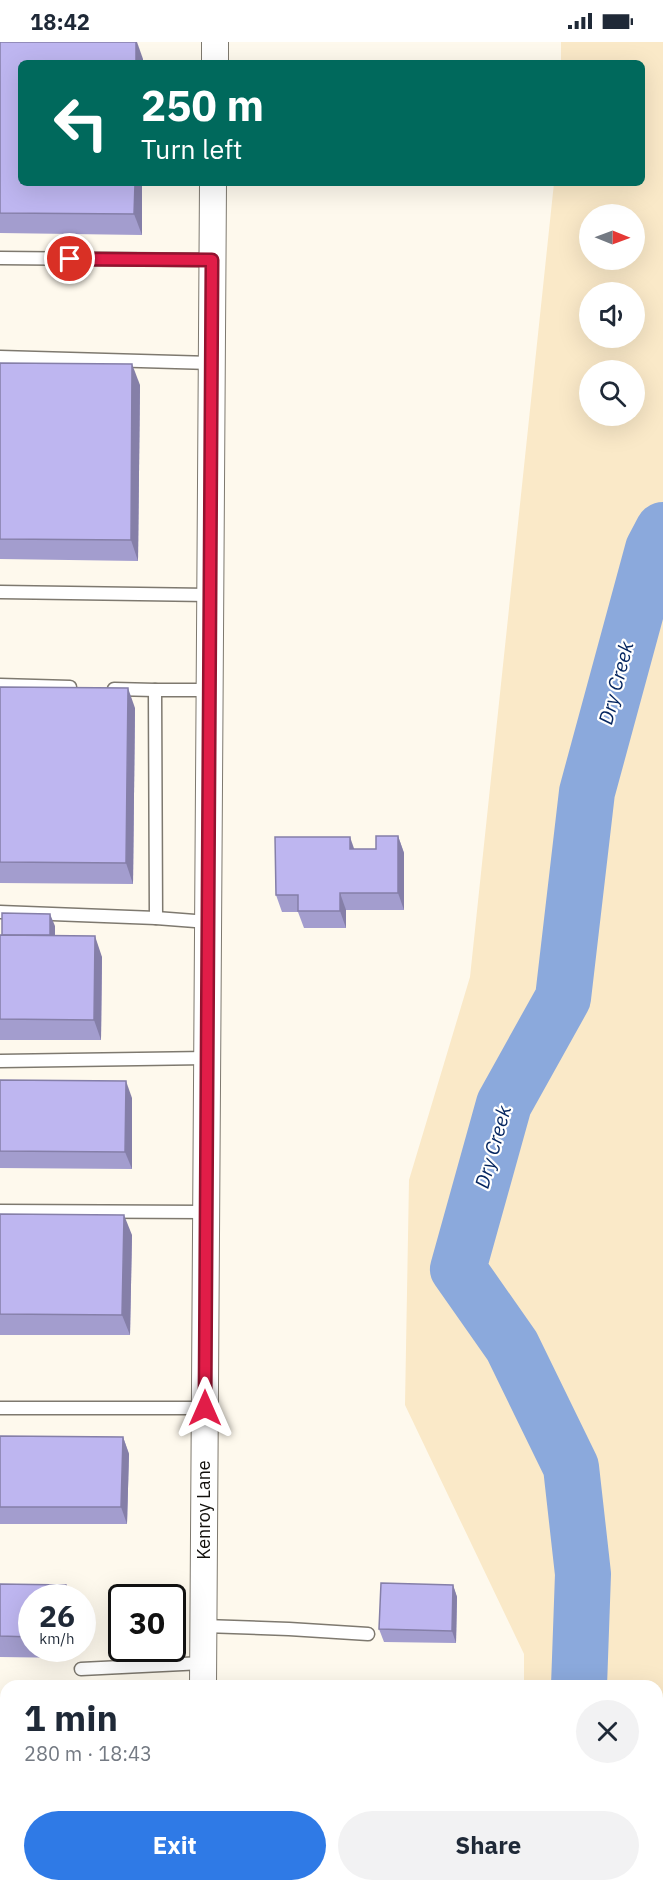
<!DOCTYPE html>
<html lang="en">
<head>
<meta charset="utf-8">
<style>
  body { margin:0; font-family:"IBM Plex Sans",sans-serif; background:#f2f2f3; color:#1f2937; height:100vh; display:flex; flex-direction:column; font-size:22px; white-space:nowrap }
  * { box-sizing:border-box; margin:0 }
  p { font-size:20px; color:#747a83 }
  .icon { flex:none; width:33px; height:33px; fill:none; stroke:currentColor; stroke-width:2; stroke-linecap:round; stroke-linejoin:round }
  .map { position:relative; flex:1; overflow:hidden }
  .drawer { position:absolute; left:0px; top:1638px; width:663px; height:212px; display:flex; flex-direction:column; background:#fff; border-radius:18px 18px 0 0; box-shadow:0 6px 24px #0002 }
  .drawer>* { flex:none }
  .hud { position:absolute; left:18px; top:18px; width:627px; height:126px; border-radius:9px; box-shadow:0 6px 24px #0002; background:#00695c; color:#fff; overflow:hidden }
  .needle { width:39px; rotate:91deg }
  .tools { position:absolute; left:579px; top:162px; display:grid; gap:12px }
  .tools a { display:grid; place-items:center; width:66px; height:66px; border-radius:50%; background:#fff; box-shadow:0 6px 24px #0002; font-size:30px }
  .speed { position:absolute; left:18px; top:1542px; display:flex; gap:12px; font-size:30px; font-weight:700; text-align:center }
  .speed>* { display:grid; place-content:center; width:78px; height:78px; border-radius:50%; background:#fff; box-shadow:0 6px 24px #0002; line-height:1 }
  .speed small { font-size:15px; font-weight:400 }
  .speed .limit { border:3px solid #111; border-radius:9px; background:#fff; color:#111 }
  .pin { position:absolute; display:grid; place-items:center; width:51px; height:51px; color:#fff; margin:-26px; border:3px solid #fff; border-radius:50%; box-shadow:0 2px 6px #0007 }
  .me { position:absolute; width:66px; margin:-33px; rotate:0deg; stroke-linejoin:round; filter:drop-shadow(0 0 4px #0008) }
  .turn { display:flex; align-items:center; gap:21px; height:126px; padding:0 24px; font-size:27px }
  .turn .icon { width:78px; height:78px; stroke-width:2.5 }
  .turn b { display:block; font-size:42px; line-height:51px }
  .round { display:grid; place-items:center; flex:none; width:63px; height:63px; border-radius:32px; background:#f2f2f3 }
  .overview { display:flex; align-items:center; justify-content:space-between; height:102px; padding:0 24px }
  h1 { font-size:36px; font-weight:700; line-height:45px }
  .action { display:flex; gap:12px; margin-top:auto; padding:12px 24px }
  .action a { flex:1; height:69px; border-radius:36px; background:#2f7ae6; color:#fff; font-size:24px; font-weight:700; line-height:69px; text-align:center }
  .action a+a { background:#f2f2f3; color:#1f2937 }
  .status { display:flex; justify-content:space-between; align-items:center; height:42px; padding:0 30px; background:#fff; direction:ltr }
  .status svg { height:16px; fill:currentColor }
  .map>svg:first-child { display:block }
</style>
</head>
<body>
<div class="status"><b>18:42</b><svg viewBox="0 0 49 12"><path d="M0 12V9h3v3zM5 12V6h3v6zM10 12V3h3v9zM15 12V0h3v12zM26 1h20v11H26zM47 4h2v5h-2z"/></svg></div>
<div class="map">
<svg width="663" height="1849" viewBox="0 0 663 1849">
  <rect width="100%" height="100%" fill="#fef9ed"/>
  <path fill="#fae9c8" fill-rule="evenodd" d="M 561,0 L 663,0 L 663,1849 L 520,1849 L 520,1844 L 657,1844 L 657,1644 L 524,1644 L 524,1612 L 405,1363 L 409,1138 L 470,935 L 554,141 L 642,141 L 642,21 L 561,21 ZM 590,172 L 634,172 L 634,218 L 590,218 ZM 590,250 L 634,250 L 634,296 L 590,296 ZM 590,328 L 634,328 L 634,374 L 590,374 Z"/>
  <g fill="none" stroke-linecap="round" stroke-linejoin="round">
    <g stroke="#8ba9dc" stroke-width="56">
      <polyline points="579,1644 583,1532 571,1425 512,1304 458,1227 504,1062 563,956 587,750 653,507 663,488"/>
      <polyline points="627,1844 627,1849"/>
    </g>
    <defs>
      <g id="service">
        <polyline points="0,216 212,218"/>
        <polyline points="0,315 211,321"/>
        <polyline points="0,550 209,553"/>
        <polyline points="0,643 70,645"/>
        <polyline points="114,647 155,648"/>
        <polyline points="0,870 156,876 208,880"/>
        <polyline points="156,876 155,648 209,648"/>
        <polyline points="0,1019 207,1016"/>
        <polyline points="0,1169 206,1170"/>
        <polyline points="0,1366 205,1366"/>
        <polyline points="204,1584 289,1587 368,1592"/>
        <polyline points="81,1627 203,1621"/>
        <polyline points="0,1705 6,1705"/>
        <polyline points="17,1849 17,1844"/>
        <polyline points="418,1849 419,1844"/>
      </g>
      <g id="minor">
        <polyline points="215,21 215,0"/>
        <polyline points="203,1644 213,141"/>
        <polyline points="202,1849 202,1844"/>
      </g>
    </defs>
    <use href="#service" stroke="#7e796f" stroke-width="15"/>
    <use href="#minor" stroke="#7e796f" stroke-width="28"/>
    <use href="#service" stroke="#fff" stroke-width="12"/>
    <use href="#minor" stroke="#fff" stroke-width="26"/>
  </g>
  <g fill="#a39dce">
    <polygon points="0,0 143,17 143,21 21,21 142,141 142,193 0,191"/>
    <polygon points="0,321 140,343 138,519 0,517"/>
    <polygon points="0,645 135,666 133,842 0,841"/>
    <polygon points="398,794 404,811 404,868 346,868 346,886 304,886 298,870 282,870 276,853 355,807 376,807"/>
    <polygon points="55,884 55,894 102,915 101,998 0,998 0,893"/>
    <polygon points="0,1038 132,1056 132,1127 0,1126"/>
    <polygon points="0,1172 132,1193 130,1293 0,1293"/>
    <polygon points="0,1394 123,1395 129,1412 127,1482 0,1482"/>
    <polygon points="0,1542 66,1543 70,1556 32,1556 32,1606 73,1606 73,1616 0,1615"/>
    <polygon points="453,1543 457,1555 456,1601 384,1600 379,1587"/>
  </g>
  <g fill="#857fa8">
    <polygon points="136,0 137,0 143,17 143,21 136,21"/>
    <polygon points="135,141 142,141 142,193 134,172"/>
    <polygon points="132,322 140,343 138,519 131,498"/>
    <polygon points="128,646 135,666 133,842 126,821"/>
    <polygon points="398,794 404,811 404,868 398,851"/>
    <polygon points="350,795 356,812 350,807"/>
    <polygon points="340,851 346,868 346,886 340,869"/>
    <polygon points="50,872 55,884 55,911 50,899"/>
    <polygon points="95,894 102,915 101,998 94,978"/>
    <polygon points="126,1039 132,1056 132,1127 125,1110"/>
    <polygon points="124,1173 132,1193 130,1293 122,1273"/>
    <polygon points="123,1395 129,1412 127,1482 121,1465"/>
    <polygon points="66,1543 70,1556 66,1556"/>
    <polygon points="453,1543 457,1555 456,1601 452,1589"/>
    <polygon points="69,1606 73,1606 73,1616"/>
  </g>
  <g fill="#beb6f0" stroke="#857fa8" stroke-width="1.5">
    <polygon points="0,0 136,0 136,21 21,21 21,141 135,141 134,172 0,171"/>
    <polygon points="0,321 132,322 131,498 0,497"/>
    <polygon points="0,645 128,646 126,821 0,820"/>
    <polygon points="376,794 398,794 398,851 340,851 340,869 298,869 298,853 276,853 275,795 350,795 350,807 376,807"/>
    <polygon points="2,871 50,872 50,893 2,893"/>
    <polygon points="0,893 95,894 94,978 0,977"/>
    <polygon points="0,1038 126,1039 125,1110 0,1109"/>
    <polygon points="0,1172 124,1173 122,1273 0,1272"/>
    <polygon points="0,1394 123,1395 121,1465 0,1465"/>
    <polygon points="381,1541 453,1543 452,1589 379,1587"/>
    <polygon points="0,1542 66,1543 66,1556 32,1556 32,1595 0,1594"/>
  </g>
  <g fill="none" stroke-linecap="round" stroke-linejoin="round">
    <defs>
      <polyline id="route" points="70,217 212,218 205,1366"/>
    </defs>
    <use href="#route" stroke="#92132f" stroke-width="15"/>
    <use href="#route" stroke="#e11d48" stroke-width="10"/>
  </g>
  <g text-anchor="middle" stroke-width="4.5" stroke-linejoin="round" paint-order="stroke">
    <g font-size="18" fill="#12100c" stroke="#fff">
      <text transform="translate(204 1468) rotate(-90)" y="6">Kenroy Lane</text>
    </g>
    <g font-size="20" font-style="italic" fill="#03245f" stroke="#fff">
      <text transform="translate(616 641) rotate(-75)" y="7">Dry Creek</text>
      <text transform="translate(493 1105) rotate(-74)" y="7">Dry Creek</text>
    </g>
  </g>
</svg>
<div class="tools">
<a><svg class="needle" viewBox="-14 -14 28 28"><path d="M0-13l5 13h-10z" fill="#e53935"/><path d="M0 13l5-13h-10z" fill="#747a83"/></svg></a>
<a><svg class="icon" aria-label="sound" viewBox="0 0 24 24"><path d="M4 9h4l5-4v14l-5-4H4zM17 9q2 3 0 6"/></svg></a>
<a><svg class="icon" aria-label="search" viewBox="0 0 24 24"><circle cx="10" cy="10" r="6"/><path d="M15 15l6 6"/></svg></a>
</div>
<div class="speed"><div>26<small>km/h</small></div><div class="limit">30</div></div>
<div class="pin" style="left:70px;top:217px;background:#d93025"><svg class="icon" aria-label="arrive" viewBox="0 0 24 24"><path d="M6 21V4h12l-3 4 3 4H6"/></svg></div>
<svg class="me" style="left:205px;top:1366px" viewBox="-20 -20 40 40"><path d="M0-17L14 15 0 8-14 15z" fill="#e11d48" stroke="#fff" stroke-width="4"/></svg>
<div class="hud">
<div class="turn"><svg class="icon" aria-label="left" viewBox="0 0 24 24"><path d="M17 20v-9H6M10 6l-5 5 5 5"/></svg><div><b>250 m</b>Turn left</div></div>
</div>
<section class="drawer">
<div class="overview"><div><h1>1 min</h1><p>280 m · 18:43</p></div><a class="round"><svg class="icon" aria-label="close" viewBox="0 0 24 24"><path d="M6 6l12 12M18 6L6 18"/></svg></a></div>
<div class="action"><a>Exit</a><a>Share</a></div>
</section>
</div>
</body>
</html>
